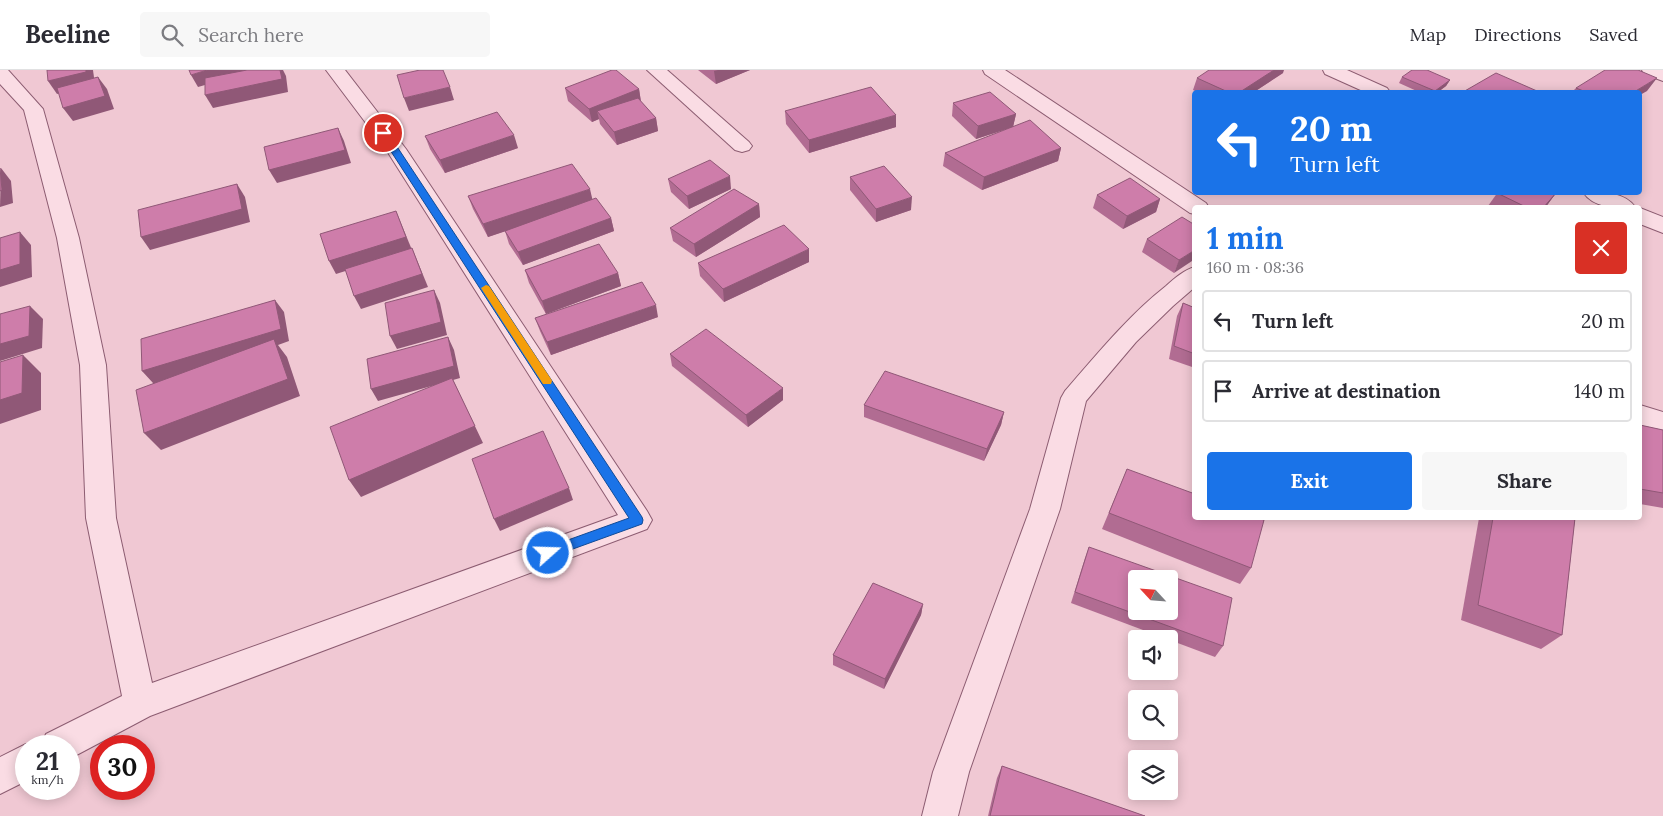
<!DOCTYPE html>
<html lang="en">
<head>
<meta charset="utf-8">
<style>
  body { margin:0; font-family:Lora,serif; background:#f7f7f7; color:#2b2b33; height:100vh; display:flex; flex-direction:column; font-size:19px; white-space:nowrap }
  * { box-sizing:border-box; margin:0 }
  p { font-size:16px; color:#7c7c81 }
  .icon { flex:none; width:28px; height:28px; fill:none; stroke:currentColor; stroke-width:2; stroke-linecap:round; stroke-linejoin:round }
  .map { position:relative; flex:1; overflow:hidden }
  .details { position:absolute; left:1192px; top:135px; width:450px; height:315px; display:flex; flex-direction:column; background:#fff; border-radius:5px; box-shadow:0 2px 12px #0003 }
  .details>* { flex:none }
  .guide { position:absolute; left:1192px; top:20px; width:450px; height:105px; border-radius:5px; box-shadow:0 2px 12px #0003; background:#1a73e8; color:#fff; overflow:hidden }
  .needle { width:32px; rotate:296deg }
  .fabs { position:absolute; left:1128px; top:500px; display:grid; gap:10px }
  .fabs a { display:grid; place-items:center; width:50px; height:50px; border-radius:5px; background:#fff; box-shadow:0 2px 12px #0003; font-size:25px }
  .speed { position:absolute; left:15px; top:665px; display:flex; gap:10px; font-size:25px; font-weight:700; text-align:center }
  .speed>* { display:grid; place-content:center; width:65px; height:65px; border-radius:50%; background:#fff; box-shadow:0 2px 12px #0003; line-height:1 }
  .speed small { font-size:12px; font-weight:400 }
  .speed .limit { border:8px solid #d22; background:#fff; color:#111 }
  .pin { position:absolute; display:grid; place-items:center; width:42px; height:42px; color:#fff; margin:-21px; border:2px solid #fff; border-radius:50%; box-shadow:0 1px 5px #0007 }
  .me { position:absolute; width:55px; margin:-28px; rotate:70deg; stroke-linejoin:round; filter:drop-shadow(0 0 4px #0008) }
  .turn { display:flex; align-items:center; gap:18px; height:105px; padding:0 15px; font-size:22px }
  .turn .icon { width:65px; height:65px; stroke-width:2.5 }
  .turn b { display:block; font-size:35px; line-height:42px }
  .round { display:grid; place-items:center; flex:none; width:52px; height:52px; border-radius:5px; background:#f7f7f7 }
  .summary { display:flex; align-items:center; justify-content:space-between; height:85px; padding:0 15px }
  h1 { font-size:30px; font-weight:800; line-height:38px; color:#1a73e8 }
  .action { display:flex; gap:10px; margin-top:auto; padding:10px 15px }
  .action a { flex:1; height:58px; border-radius:5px; background:#1a73e8; color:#fff; font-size:20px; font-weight:800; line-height:58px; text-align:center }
  .action a+a { background:#f7f7f7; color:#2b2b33 }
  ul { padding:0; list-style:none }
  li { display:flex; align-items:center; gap:15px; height:62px; margin:0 10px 8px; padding:0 5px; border:2px solid #e1e1e2; border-radius:5px }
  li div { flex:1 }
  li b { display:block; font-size:19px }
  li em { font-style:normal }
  header { display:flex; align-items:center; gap:30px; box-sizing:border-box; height:70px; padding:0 25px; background:#fff; border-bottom:1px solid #e1e1e2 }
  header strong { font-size:24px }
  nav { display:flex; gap:28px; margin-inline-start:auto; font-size:18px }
  .search { width:350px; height:45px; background:#f7f7f7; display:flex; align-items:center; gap:12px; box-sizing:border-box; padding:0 18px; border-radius:5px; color:#7c7c81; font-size:19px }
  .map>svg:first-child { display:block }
</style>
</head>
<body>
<header>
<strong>Beeline</strong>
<div class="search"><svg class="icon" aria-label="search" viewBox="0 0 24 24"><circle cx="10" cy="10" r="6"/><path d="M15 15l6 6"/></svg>Search here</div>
<nav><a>Map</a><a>Directions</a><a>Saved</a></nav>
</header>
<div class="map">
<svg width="1663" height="746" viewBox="0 0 1663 746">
  <rect width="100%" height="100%" fill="#f0c8d3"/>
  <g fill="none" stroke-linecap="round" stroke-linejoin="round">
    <defs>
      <g id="minor">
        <polygon points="0,0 8,0 43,39 79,168 106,295 116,448 152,613 618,445 387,81 326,0 345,0 406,79 647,441 652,450 647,459 150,646 69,689 69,676 41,676 46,664 122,626 86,448 80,295 57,168 24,40 0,14"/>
        <polygon points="647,0 667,0 749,72 752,76 749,80 742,82 735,80"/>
        <polygon points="983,0 1005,0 1206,133 1209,138 1195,138 1195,144 1190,143 985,4"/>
        <polygon points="1323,0 1347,0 1387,18 1390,22 1365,22 1325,4"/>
        <polygon points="1642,0 1663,0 1663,11 1644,4"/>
        <path d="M 1583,122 C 1600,122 1625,121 1636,138 C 1618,138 1594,139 1583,122 Z"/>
        <polygon points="1640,138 1663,147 1663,163 1640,154"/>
        <path d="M 1195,197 L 1195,217 L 1173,236 L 1136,272 L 1086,331 L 1060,439 L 969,702 L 958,746 L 922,746 L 933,702 L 1030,439 L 1061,328 L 1065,321 C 1097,284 1128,246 1166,216 C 1175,208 1184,200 1195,197 Z"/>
        <polygon points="1640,335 1663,342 1663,362 1640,355"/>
        <polygon points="26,674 30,676 26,676 26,711 0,724 0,687"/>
      </g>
    </defs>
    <use href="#minor" stroke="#8c5c71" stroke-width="2"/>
    <use href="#minor" fill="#fadce4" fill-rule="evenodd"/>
  </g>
  <g fill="#b16c92">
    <polygon points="698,0 750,0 716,14"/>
    <polygon points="1283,3 1254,22 1197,22 1193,20 1197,8"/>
    <polygon points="1402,7 1450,10 1446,16 1438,22 1419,22 1399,13"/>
    <polygon points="565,18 639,19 641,32 656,48 658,61 617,75 600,54 599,49 592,52 568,31"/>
    <polygon points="1576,18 1647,21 1640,22 1572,22"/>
    <polygon points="953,33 1016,44 1013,57 976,69 952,46"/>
    <polygon points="785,41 896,57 809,83 786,54"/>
    <polygon points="425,66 518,78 445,103 430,79"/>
    <polygon points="1061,78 1058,91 982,120 943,96 945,83"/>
    <polygon points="850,107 911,140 876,152 850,120"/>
    <polygon points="668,109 731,119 689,139 671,122"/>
    <polygon points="1498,122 1556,123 1545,138 1490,138 1488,136"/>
    <polygon points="1097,125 1160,129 1156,142 1123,159 1093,138"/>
    <polygon points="468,126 592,130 611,148 614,161 523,195 509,174 505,161 488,167 473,139"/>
    <polygon points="759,134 760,147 696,187 673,171 670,158"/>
    <polygon points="1195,155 1174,203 1142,182 1147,169"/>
    <polygon points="809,192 724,232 700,206 698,193"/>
    <polygon points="525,200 618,203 621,216 546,244 529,213"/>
    <polygon points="1183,233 1195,238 1195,298 1169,289 1177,246"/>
    <polygon points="658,247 551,285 540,261 535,248"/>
    <polygon points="670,284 783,330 748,357 672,296"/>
    <polygon points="864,335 1004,342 1001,355 984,391 864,347"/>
    <polygon points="1640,355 1663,360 1663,438 1640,434"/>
    <polygon points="1127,399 1251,498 1240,514 1102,459"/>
    <polygon points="1479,448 1575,448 1562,565 1541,579 1461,550"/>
    <polygon points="1089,477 1223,576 1215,587 1071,533 1085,488"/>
    <polygon points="923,534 921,545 884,619 833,595 833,585"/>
    <polygon points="1002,696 1145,746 988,746 997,708"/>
  </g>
  <g fill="#905877">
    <polygon points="86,0 93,0 95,15 57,24 48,11"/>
    <polygon points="207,0 258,0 198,17 191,5"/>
    <polygon points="280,0 283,0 286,6 288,22 213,38 205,25"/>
    <polygon points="718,0 750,0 716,14 714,1"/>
    <polygon points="1274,0 1284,0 1283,3 1254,22 1240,22"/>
    <polygon points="98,7 107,19 114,39 73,51 63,38"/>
    <polygon points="1657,8 1647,21 1640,25 1640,22 1634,22"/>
    <polygon points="1450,10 1446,16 1438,22 1434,22 1435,21"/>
    <polygon points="450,17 454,30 409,41 404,28"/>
    <polygon points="639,19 641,32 597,41 599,49 592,52 589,39"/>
    <polygon points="1016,44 1013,57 976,69 978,56"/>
    <polygon points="896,45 896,57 809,83 809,70"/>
    <polygon points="656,48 658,61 617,75 614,62"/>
    <polygon points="338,58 344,71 351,93 277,113 269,100"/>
    <polygon points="514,65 518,78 445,103 440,90"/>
    <polygon points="1061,78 1058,91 982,120 984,107"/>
    <polygon points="1,98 11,111 13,133 0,137"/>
    <polygon points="730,106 731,119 689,139 687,126"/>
    <polygon points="237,114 245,127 250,152 150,180 141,167"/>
    <polygon points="590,119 593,132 488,167 483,154"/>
    <polygon points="1556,123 1545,138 1543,138"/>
    <polygon points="912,127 911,140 876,152 876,139"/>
    <polygon points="1160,129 1156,142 1123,159 1127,146"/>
    <polygon points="759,134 760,147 696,187 694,174"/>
    <polygon points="396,141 412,180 336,204 329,191"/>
    <polygon points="611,148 614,161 523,195 518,182"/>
    <polygon points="20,162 31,175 32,207 0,217 0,200"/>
    <polygon points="412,178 428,217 361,239 354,226"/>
    <polygon points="809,179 809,192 724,232 723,219"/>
    <polygon points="1195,180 1195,189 1174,203 1179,190"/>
    <polygon points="618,203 621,216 546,244 542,231"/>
    <polygon points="434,220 440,233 447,265 397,279 390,266"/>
    <polygon points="275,230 284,242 289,271 278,275 287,287 300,326 161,380 144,363 153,313 142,301"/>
    <polygon points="656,235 658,247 551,285 547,272"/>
    <polygon points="30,236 43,249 42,278 0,291 0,274"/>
    <polygon points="448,267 454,280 460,308 453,310 483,373 361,427 349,410 453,310 378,331 371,319"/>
    <polygon points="23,285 41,303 41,340 0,354 0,330"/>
    <polygon points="783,318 783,330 748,357 746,345"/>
    <polygon points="1004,342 1001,355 984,391 987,379"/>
    <polygon points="569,418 573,430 500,461 494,449"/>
    <polygon points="923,534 921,545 884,619 885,609"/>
  </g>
  <g fill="#ce7daa" stroke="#905877" fill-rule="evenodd">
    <polygon points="47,0 86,0 86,2 48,11"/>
    <polygon points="189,0 207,0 191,5"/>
    <polygon points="247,0 280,0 282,9 205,25 205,8"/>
    <polygon points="420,0 443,0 450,17 404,28 397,5"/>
    <polygon points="612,0 616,0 639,19 589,39 565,18"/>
    <polygon points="1209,0 1274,0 1240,22 1228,22 1197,8"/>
    <polygon points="1412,0 1427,0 1450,10 1435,21 1402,7"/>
    <polygon points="1605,0 1638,0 1657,8 1634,22 1586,22 1576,18"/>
    <polygon points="1496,3 1537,21 1535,22 1463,22"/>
    <polygon points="98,7 105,26 63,38 57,18"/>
    <polygon points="871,17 896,45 809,70 785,41"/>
    <polygon points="990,22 1016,44 978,56 953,33"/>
    <polygon points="638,28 656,48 614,62 597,41"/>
    <polygon points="497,42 514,65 440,90 425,66"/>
    <polygon points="1030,50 1061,78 984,107 945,83"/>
    <polygon points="338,58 345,80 269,100 264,77"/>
    <polygon points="710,90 730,106 687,126 668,109"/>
    <polygon points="572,94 590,119 483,154 468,126"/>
    <polygon points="884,96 912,127 876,139 850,107"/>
    <polygon points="0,98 2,120 0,121"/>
    <polygon points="1130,108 1160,129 1127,146 1097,125"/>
    <polygon points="237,114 242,139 141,167 138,140"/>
    <polygon points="734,119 759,134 694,174 670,158"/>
    <polygon points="1498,122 1555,122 1556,123 1543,138 1528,138 1497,123"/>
    <polygon points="596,128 611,148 518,182 505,161"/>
    <polygon points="396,141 406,167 329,191 320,164"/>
    <polygon points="1182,147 1195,155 1195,180 1179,190 1147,169"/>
    <polygon points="784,155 809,179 723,219 698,193"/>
    <polygon points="20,162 20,194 0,200 0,168"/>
    <polygon points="599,174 618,203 542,231 525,200"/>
    <polygon points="412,178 422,204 354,226 345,199"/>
    <polygon points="642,212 656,235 547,272 535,248"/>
    <polygon points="434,220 441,252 390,266 385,233"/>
    <polygon points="275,230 281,259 142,301 141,269"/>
    <polygon points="1183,233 1195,238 1195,284 1174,276"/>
    <polygon points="30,236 29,266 0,274 0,244"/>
    <polygon points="706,259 783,318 746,345 670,284"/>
    <polygon points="448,267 454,296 371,319 367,289"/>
    <polygon points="274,269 288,309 144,363 136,320"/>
    <polygon points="23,285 22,323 0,330 0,292"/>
    <polygon points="885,301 1004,342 987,379 864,335"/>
    <polygon points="452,308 475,356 349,410 330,357"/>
    <polygon points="1640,355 1663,360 1663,423 1640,419"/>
    <polygon points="543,361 569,418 494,449 472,389"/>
    <polygon points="1127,399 1195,424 1195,448 1257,448 1264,450 1251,498 1109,443"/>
    <polygon points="1493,448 1575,448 1562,565 1478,535"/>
    <path d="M 1089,477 L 1232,528 L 1223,576 L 1075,522 ZM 1136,509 L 1169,509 L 1169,541 L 1136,541 Z"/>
    <polygon points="873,513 923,534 885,609 833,585"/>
    <polygon points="1002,696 1145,746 990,746"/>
  </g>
  <polygon fill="#1a73e8" stroke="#114b97" points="383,61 388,63 642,447 643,450 642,454 548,488 543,487 541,483 543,479 629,448 379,63"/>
  <polygon fill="#f59e0b" points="486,215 489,216 551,309 552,311 551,314 543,314 481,218"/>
</svg>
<div class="fabs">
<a><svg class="needle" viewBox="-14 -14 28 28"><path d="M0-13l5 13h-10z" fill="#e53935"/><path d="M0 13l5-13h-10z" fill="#7c7c81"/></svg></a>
<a><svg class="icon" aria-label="sound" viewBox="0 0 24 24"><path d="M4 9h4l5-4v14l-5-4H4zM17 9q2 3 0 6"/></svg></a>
<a><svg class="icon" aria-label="search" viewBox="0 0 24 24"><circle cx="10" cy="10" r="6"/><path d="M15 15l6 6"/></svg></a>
<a><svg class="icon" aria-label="layers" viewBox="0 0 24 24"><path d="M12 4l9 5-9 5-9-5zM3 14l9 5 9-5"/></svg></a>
</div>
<div class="speed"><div>21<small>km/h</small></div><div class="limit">30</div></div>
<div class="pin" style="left:383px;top:63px;background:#d93025"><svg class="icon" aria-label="arrive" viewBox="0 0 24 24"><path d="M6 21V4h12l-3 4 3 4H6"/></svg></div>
<svg class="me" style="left:548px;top:483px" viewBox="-20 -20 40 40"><circle r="17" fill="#1a73e8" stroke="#fff" stroke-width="3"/><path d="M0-11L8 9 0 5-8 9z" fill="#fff"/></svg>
<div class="guide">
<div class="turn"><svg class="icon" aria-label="left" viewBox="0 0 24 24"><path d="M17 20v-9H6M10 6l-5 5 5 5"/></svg><div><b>20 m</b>Turn left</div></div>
</div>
<section class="details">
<div class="summary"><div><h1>1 min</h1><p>160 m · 08:36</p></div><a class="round" style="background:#d93025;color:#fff"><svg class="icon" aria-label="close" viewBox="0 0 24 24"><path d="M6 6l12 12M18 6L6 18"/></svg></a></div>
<ul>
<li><svg class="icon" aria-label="left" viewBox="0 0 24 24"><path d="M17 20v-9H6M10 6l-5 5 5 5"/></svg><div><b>Turn left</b></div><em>20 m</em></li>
<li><svg class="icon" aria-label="arrive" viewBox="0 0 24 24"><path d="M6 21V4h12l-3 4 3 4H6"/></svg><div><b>Arrive at destination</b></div><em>140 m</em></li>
</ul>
<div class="action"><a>Exit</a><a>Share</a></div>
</section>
</div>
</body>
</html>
